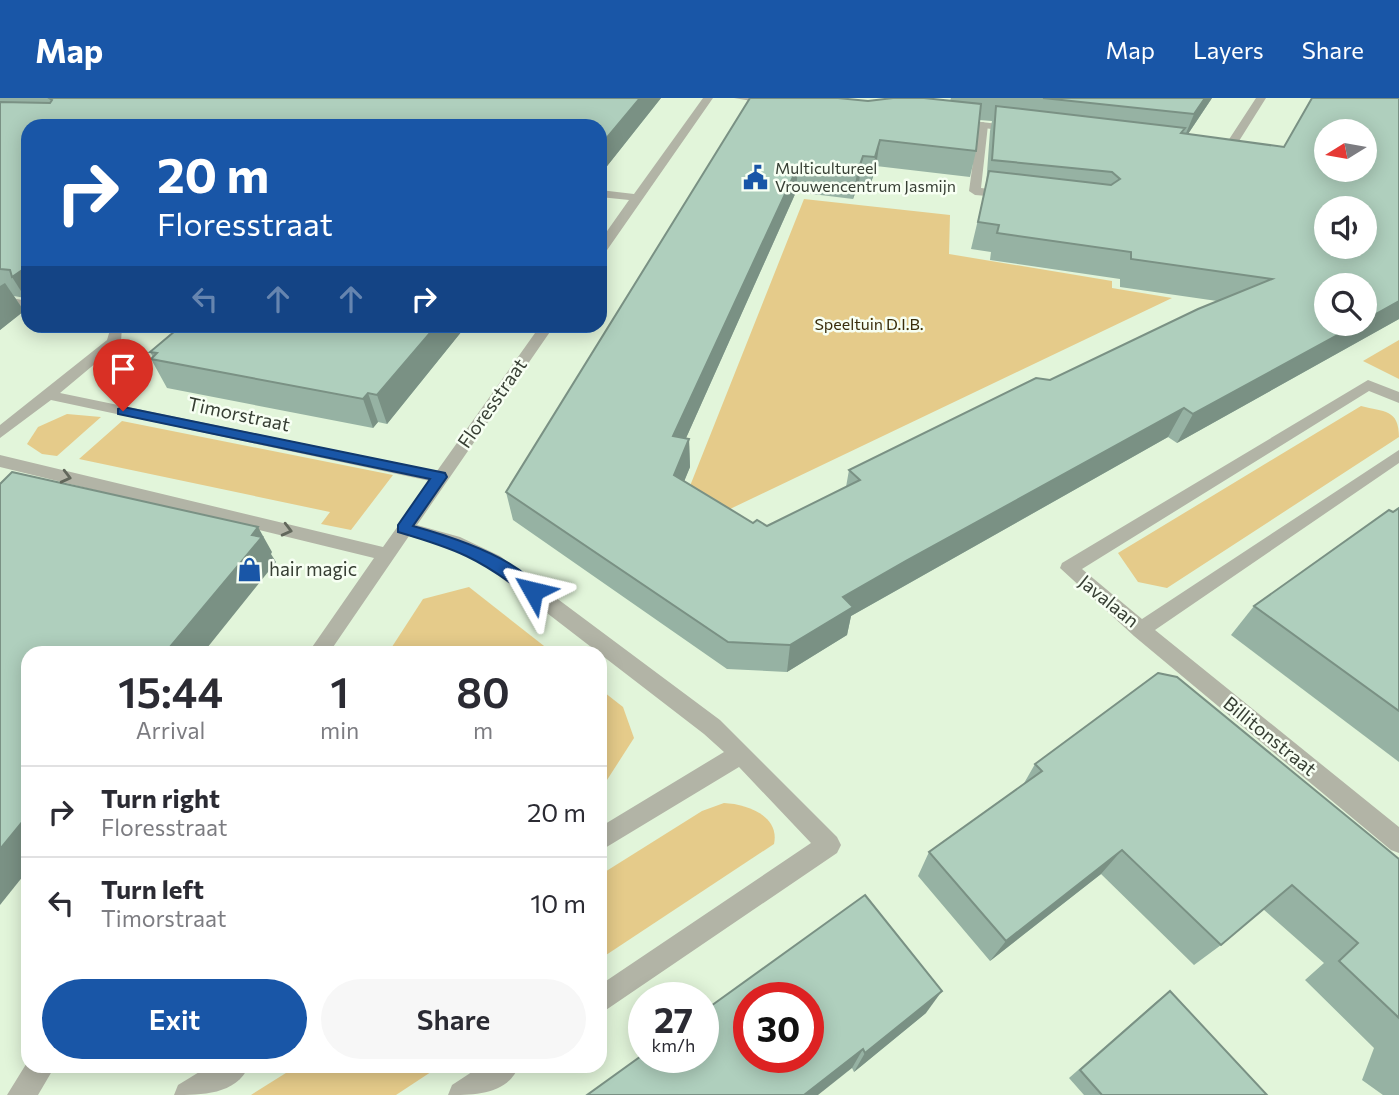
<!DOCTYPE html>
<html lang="en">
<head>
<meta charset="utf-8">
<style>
  body { margin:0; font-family:Commissioner,sans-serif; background:#f7f7f7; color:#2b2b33; height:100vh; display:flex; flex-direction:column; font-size:26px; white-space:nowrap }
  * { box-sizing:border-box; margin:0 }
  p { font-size:23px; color:#7c7c81 }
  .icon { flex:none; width:38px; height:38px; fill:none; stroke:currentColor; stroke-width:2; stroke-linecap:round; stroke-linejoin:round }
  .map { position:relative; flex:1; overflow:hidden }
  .panel { position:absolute; left:21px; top:548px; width:586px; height:427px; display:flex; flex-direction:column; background:#fff; border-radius:21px; box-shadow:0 4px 18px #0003 }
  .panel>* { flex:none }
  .guide { position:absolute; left:21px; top:21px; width:586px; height:214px; border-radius:21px; box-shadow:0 4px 18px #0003; background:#1956a7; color:#fff; overflow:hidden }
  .needle { width:46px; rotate:259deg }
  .controls { position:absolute; left:1314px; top:21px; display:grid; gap:14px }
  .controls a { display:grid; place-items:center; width:63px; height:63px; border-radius:50%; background:#fff; box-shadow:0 4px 18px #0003; font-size:35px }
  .speed { position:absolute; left:628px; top:884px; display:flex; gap:14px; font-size:35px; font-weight:700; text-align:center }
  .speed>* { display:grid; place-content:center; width:91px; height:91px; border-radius:50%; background:#fff; box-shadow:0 4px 18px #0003; line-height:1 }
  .speed small { font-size:18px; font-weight:400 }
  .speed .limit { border:10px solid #d22; background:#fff; color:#111 }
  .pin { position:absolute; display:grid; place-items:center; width:60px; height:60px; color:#fff; margin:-72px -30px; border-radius:50% 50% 50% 0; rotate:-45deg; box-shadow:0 0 7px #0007 }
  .pin .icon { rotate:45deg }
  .me { position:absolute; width:77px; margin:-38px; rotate:307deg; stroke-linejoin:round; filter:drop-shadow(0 0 5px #0008) }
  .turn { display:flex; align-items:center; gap:24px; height:147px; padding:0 21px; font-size:32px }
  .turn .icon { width:91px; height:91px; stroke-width:2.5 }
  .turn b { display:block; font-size:49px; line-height:60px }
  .lanes { display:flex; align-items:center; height:66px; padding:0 21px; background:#0003; justify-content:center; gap:35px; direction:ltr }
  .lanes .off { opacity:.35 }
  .eta { display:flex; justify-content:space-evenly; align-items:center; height:119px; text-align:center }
  .eta b { font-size:42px; font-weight:600; line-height:49px }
  .button { display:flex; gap:14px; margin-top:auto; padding:14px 21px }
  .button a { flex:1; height:80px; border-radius:42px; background:#1956a7; color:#fff; font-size:28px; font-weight:600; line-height:80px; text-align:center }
  .button a+a { background:#f7f7f7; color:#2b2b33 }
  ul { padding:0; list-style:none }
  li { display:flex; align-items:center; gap:21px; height:91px; padding:0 21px; border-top:2px solid #e1e1e2 }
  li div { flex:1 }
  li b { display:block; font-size:26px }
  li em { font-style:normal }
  header { display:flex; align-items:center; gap:42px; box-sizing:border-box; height:98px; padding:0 35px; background:#1956a7; color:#fff }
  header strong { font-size:33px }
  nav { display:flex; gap:38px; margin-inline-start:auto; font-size:24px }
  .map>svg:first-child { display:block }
</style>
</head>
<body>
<header>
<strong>Map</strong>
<nav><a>Map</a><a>Layers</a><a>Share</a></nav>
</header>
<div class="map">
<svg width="1399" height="997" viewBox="0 0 1399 997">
  <rect width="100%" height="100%" fill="#e2f5da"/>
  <g fill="#e5cb8a">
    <polygon points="804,101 950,117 949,156 1112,183 1112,190 1172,200 707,422 686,398"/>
    <polygon points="1399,242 1399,281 1363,263"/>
    <path d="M 1361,308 C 1384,314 1399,311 1399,339 L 1167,490 L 1138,484 L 1118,455 Z"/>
    <polygon points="67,316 101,319 57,358 42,356 27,346 38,329"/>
    <polygon points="122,323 393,377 351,432 321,426 330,414 79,361"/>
    <polygon points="469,489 553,555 388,555 423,501"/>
    <polygon points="600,591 623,609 634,640 607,682 600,686"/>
    <path d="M 724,705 C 747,706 780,718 774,746 L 600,861 L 600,777 L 702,713 Z"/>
    <polygon points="297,968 440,968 396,997 251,997"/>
  </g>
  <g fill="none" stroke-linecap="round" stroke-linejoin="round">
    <polygon fill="#b2b4a6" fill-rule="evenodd" points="983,24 988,27 981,90 1012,94 1012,100 975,97 969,93 978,27"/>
    <g fill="#b2b4a6" fill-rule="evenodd">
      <polygon points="703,0 713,0 605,155 600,156 600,143 629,102 600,99 600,92 634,96"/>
      <polygon points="734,0 767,0 781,4 776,7"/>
      <polygon points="1256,0 1266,0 1234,51 1208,54 1208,50 1226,46"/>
      <polygon points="955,21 1016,28 1021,31 1016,34 951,26 950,24"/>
      <polygon points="0,198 28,203 28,211 0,206"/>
      <polygon points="106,228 122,228 121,244 60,295 437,373 540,228 554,228 417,427 460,439 500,458 720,622 837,739 841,747 837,755 600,916 600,887 811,745 739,669 600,753 600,729 724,654 704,636 486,468 448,449 409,438 329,555 308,555 374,460 0,369 0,357 383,449 430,383 51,302 0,340 0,327 107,242 110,232"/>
      <polygon points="1368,282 1399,294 1399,305 1369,293 1082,471 1142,521 1399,352 1399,365 1155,532 1399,729 1399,755 1391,752 1134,538 1060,470 1062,465"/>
      <polygon points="28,963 28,968 55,968 38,997 7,997"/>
      <path d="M 209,968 L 249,968 C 236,997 201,997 174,997 L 178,987 Z"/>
      <path d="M 481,968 L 519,968 C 507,997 475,997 448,997 L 452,987 Z"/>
    </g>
  </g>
  <g fill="#96b2a3" fill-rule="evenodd">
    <polygon points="0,0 661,0 600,77 600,28 28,28 28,204 25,200 14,198 24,213 0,232"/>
    <path d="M 750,0 L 868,3 L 950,3 L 951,0 L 1212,0 L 1188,36 L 1284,49 L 1399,0 L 1399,221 L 1177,345 L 1168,339 L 899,491 L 851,518 L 847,537 L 787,574 L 727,571 L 513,422 L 506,394 ZM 979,22 L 992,23 L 990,33 L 986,88 L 971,151 L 991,154 L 990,162 L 1120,181 L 1120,189 L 1217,203 L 1050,282 L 849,372 L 846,389 L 767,428 L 753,425 L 684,383 L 690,369 L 689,341 L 686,340 L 796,94 L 853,101 L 859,84 L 871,85 L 876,68 L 970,79 L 976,53 Z"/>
    <polygon points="466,228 387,326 378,324 373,330 167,290 151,261 153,259 150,254"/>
    <polygon points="1399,410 1399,664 1231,537 1254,508"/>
    <polygon points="1035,666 1399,761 1399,997 1383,997 1362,982 1374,950 1305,882 1324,865 1263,811 1221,847 1194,867 1101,776 990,863 918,778 929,754 1023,687"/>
    <polygon points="1170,893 1267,997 1084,997 1069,980 1157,903"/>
    <polygon points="926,915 854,974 852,970 587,997"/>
  </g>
  <g fill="#7a9184">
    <polygon points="640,0 661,0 600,77 600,48"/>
    <polygon points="1205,0 1212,0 1182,45 1194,16"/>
    <polygon points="880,42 876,68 871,85 875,59"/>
    <polygon points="863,58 859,84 853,101 857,75"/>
    <polygon points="798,68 796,94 674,367 673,338"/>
    <polygon points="28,168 28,204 12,179"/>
    <polygon points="5,185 24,213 0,232 0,188"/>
    <polygon points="1399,203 1399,221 1177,345 1193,316 1358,226 1365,226 1365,222"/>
    <polygon points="436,228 466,228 387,326 377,297"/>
    <polygon points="368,295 378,324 373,330 363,301"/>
    <polygon points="1184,310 1168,339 851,518 847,537 787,574 790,547 843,499 906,463"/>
    <polygon points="689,341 690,369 675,406 674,377"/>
    <polygon points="258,429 272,454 271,456 276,464 203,555 165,555"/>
    <polygon points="28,717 28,772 0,807 0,751"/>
    <polygon points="1122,752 1101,776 990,863 1006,843"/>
    <polygon points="942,893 926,915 854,974 865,955"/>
    <polygon points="863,951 852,970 818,997 804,997"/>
  </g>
  <g fill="#afcfbd" stroke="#7a9184" stroke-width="2" fill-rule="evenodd">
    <polygon points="49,0 640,0 600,48 600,28 28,28 28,168 12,179 10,172 0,171 0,4 50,5 52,2"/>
    <path d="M 750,0 L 838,0 L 868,3 L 893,0 L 924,0 L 981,6 L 976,53 L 880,42 L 875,59 L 863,58 L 857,75 L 798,68 L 673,338 L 689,341 L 674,377 L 753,425 L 757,422 L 767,428 L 860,382 L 849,372 L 1036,280 L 1050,282 L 1198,211 L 1272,181 L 1131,161 L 1131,154 L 997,135 L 999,127 L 978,124 L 989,73 L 1111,87 L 1120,81 L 1112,74 L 992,62 L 996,8 L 1185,30 L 1181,35 L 1284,49 L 1312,0 L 1399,0 L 1399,203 L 1365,222 L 1365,187 L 1326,187 L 1326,226 L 1358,226 L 1193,316 L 1184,310 L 906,463 L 843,499 L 853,509 L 790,547 L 728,544 L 506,394 ZM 1326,33 L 1365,33 L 1365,72 L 1326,72 ZM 1326,110 L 1365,110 L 1365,149 L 1326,149 Z"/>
    <polygon points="1043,0 1205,0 1194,16"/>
    <polygon points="181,228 436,228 377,297 368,295 363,301 151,261 157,255 150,254"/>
    <polygon points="12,374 258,429 252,437 262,439 165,555 28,555 28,717 0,751 0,386"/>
    <polygon points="1399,410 1399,613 1254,508 1389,412 1393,414"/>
    <polygon points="1158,575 1177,579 1399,761 1399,920 1339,863 1358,845 1292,787 1221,847 1122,752 1006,843 929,754 1042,673 1035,666"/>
    <path d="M 865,797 L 942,893 L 865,955 L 863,951 L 804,997 L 587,997 L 644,956 L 644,959 L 704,959 L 704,913 ZM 749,900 L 808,900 L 808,959 L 749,959 Z"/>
    <polygon points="1170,893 1267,997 1102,997 1080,972"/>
  </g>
  <defs><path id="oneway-chevron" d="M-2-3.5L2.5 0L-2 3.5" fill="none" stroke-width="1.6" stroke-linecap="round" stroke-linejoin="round" transform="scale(1.75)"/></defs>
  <g stroke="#62685c">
    <use href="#oneway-chevron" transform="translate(66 379) rotate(14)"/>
    <use href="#oneway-chevron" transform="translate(287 432) rotate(14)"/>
  </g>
  <path fill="#1956a7" stroke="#10386d" stroke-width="2" d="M 123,309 L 445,375 L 447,379 L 413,428 C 449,438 520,460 540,493 L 533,499 L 527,497 C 479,460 456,451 398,434 L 398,427 L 430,381 L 118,316 L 118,311 Z"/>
  <defs>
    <symbol id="civic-bare" viewBox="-9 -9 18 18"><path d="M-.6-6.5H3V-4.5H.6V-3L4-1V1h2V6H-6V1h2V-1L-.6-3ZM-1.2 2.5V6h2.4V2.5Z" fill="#1956a7" stroke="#f7fff3" stroke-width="2.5" paint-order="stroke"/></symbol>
    <symbol id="shop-bare" viewBox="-9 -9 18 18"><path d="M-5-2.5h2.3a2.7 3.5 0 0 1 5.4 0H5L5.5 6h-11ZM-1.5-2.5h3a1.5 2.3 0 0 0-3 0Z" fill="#1956a7" stroke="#f7fff3" stroke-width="2.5" paint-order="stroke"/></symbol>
  </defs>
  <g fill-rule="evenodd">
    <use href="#civic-bare" x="738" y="62" width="35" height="35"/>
    <use href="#shop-bare" x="232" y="454" width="35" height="35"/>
  </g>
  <g text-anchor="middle" stroke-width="5" stroke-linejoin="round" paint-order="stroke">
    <g font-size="16" fill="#373f34" stroke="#f7fff3" text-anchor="start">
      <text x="775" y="76">Multicultureel<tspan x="775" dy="18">Vrouwencentrum Jasmijn</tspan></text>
    </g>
    <g font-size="16" fill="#392d0b" stroke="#f7fff3">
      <text x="869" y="232">Speeltuin D.I.B.</text>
    </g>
    <g font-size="19" fill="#373f34" stroke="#f7fff3">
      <text transform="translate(492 305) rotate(-55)" y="7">Floresstraat</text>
      <text transform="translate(239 316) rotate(12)" y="7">Timorstraat</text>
      <text transform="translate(1109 503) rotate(39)" y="7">Javalaan</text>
      <text transform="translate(1270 638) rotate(39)" y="7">Billitonstraat</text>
    </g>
    <g font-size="19" fill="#373f34" stroke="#f7fff3" text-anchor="start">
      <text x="269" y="478">hair magic</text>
    </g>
  </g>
</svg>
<div class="controls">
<a><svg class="needle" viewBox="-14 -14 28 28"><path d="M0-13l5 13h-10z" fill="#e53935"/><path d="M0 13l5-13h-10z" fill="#7c7c81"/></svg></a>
<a><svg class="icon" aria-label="sound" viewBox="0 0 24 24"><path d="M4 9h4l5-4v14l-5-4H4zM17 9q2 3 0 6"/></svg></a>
<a><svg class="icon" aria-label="search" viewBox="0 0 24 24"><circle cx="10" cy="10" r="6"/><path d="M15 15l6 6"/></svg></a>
</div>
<div class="speed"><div>27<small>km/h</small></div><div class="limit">30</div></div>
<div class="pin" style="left:123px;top:313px;background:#d93025"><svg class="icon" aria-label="arrive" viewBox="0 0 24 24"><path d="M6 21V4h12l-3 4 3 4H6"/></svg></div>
<svg class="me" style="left:533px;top:493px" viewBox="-20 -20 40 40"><path d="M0-17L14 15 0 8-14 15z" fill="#1956a7" stroke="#fff" stroke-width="4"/></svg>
<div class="guide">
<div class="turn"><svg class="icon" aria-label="right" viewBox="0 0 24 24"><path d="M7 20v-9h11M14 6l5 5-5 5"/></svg><div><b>20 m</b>Floresstraat</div></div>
<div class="lanes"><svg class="icon off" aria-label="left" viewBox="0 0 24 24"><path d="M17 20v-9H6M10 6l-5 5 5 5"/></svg><svg class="icon off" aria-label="ahead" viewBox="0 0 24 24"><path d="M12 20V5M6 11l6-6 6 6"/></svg><svg class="icon off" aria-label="ahead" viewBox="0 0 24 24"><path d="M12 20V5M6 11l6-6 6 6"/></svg><svg class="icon" aria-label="right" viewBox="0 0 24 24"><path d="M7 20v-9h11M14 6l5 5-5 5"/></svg></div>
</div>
<section class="panel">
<div class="eta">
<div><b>15:44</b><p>Arrival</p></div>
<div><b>1</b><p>min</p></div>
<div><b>80</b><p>m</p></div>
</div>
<ul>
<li><svg class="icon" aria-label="right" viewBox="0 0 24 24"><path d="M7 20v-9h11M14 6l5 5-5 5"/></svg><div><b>Turn right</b><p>Floresstraat</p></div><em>20 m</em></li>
<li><svg class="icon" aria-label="left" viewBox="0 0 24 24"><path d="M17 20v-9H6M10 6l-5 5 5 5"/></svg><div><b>Turn left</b><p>Timorstraat</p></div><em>10 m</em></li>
</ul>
<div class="button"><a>Exit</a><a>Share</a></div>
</section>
</div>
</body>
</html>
